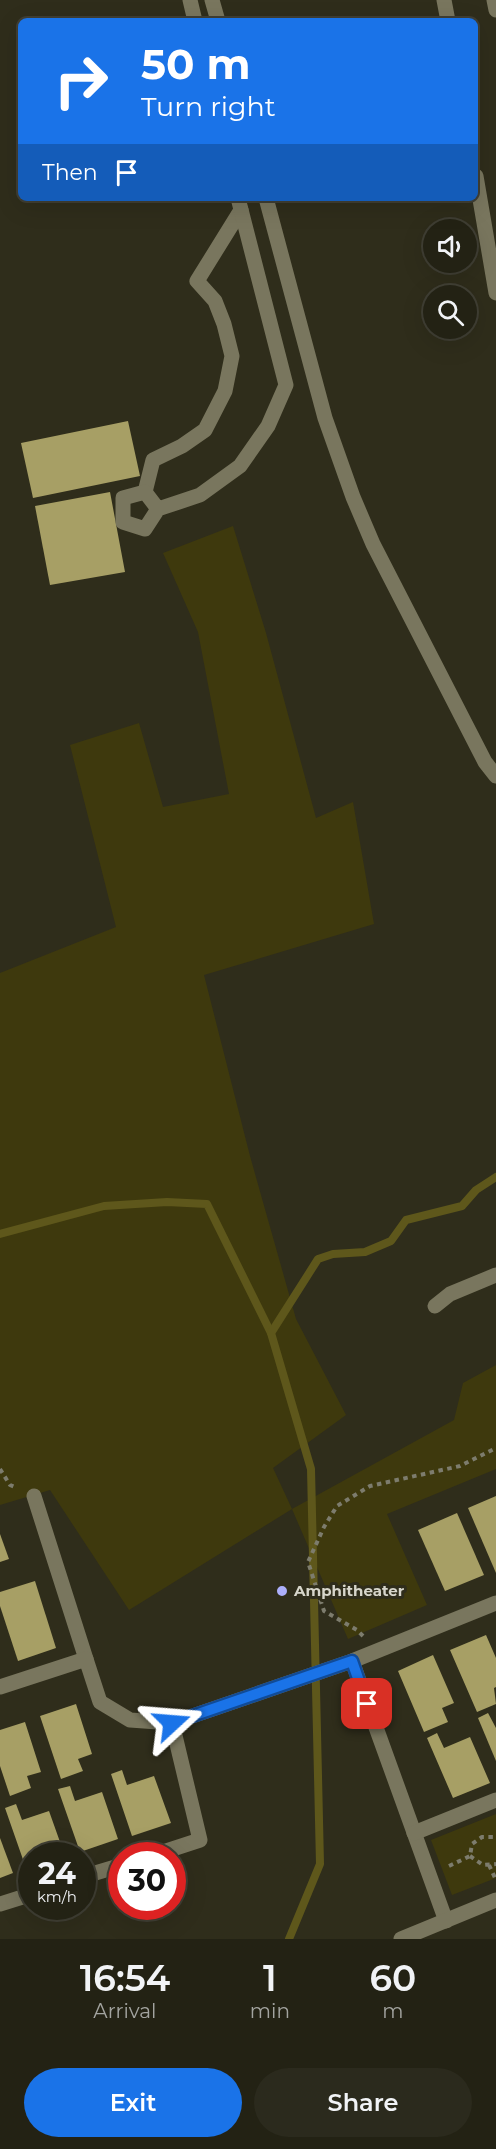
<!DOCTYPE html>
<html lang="en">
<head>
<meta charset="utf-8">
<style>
  body { margin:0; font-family:Montserrat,sans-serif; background:#2b2a1d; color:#f1f3f6; height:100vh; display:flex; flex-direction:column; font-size:22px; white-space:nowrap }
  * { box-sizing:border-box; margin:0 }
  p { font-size:20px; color:#a3a4a0 }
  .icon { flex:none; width:33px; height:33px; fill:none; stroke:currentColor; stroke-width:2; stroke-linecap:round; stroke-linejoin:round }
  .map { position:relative; height:1939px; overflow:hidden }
  .panel { display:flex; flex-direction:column; background:#232214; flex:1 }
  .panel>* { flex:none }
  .hud { position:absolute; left:18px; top:18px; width:460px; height:183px; border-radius:9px; box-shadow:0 6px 24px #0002,0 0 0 2px #403f34; background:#1a73e8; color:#fff; overflow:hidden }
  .tools { position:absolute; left:423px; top:219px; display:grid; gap:12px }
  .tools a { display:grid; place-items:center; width:54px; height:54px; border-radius:50%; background:#232214; box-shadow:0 6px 24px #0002,0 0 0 2px #403f34; font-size:30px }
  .speed { position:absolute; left:18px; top:1842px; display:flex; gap:12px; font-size:30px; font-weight:700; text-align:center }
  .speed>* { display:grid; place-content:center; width:78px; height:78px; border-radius:50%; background:#232214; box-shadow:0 6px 24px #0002,0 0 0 2px #403f34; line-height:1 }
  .speed small { font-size:15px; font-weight:400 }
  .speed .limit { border:9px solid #d22; background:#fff; color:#111 }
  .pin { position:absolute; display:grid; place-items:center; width:51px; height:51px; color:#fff; margin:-26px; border-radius:12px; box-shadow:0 3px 9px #0006 }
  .me { position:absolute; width:66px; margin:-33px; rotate:71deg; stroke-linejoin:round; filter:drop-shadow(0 0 4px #0008) }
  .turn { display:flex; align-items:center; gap:21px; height:126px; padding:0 24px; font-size:27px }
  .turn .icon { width:78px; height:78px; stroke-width:2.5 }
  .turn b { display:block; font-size:42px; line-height:51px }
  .then { display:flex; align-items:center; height:57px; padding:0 24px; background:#0003; gap:12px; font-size:22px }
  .eta { display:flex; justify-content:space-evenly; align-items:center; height:102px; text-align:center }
  .eta b { font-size:36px; font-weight:600; line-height:42px }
  .primary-button { display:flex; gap:12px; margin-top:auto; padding:12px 24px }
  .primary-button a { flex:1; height:69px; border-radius:36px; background:#1a73e8; color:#fff; font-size:24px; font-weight:600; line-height:69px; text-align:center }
  .primary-button a+a { background:#2b2a1d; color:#f1f3f6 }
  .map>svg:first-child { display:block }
</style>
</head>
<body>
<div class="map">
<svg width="496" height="1939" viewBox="0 0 496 1939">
  <rect width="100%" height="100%" fill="#2f2d1b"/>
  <g fill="#3e390d">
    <polygon points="233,526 266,633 316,818 353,802 374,924 204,975 250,1156 296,1319 346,1415 273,1468 292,1509 454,1420 463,1383 496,1365 496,1469 387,1514 427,1605 348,1639 292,1509 129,1610 50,1490 0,1505 0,973 116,927 70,745 139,723 163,807 229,794 198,632 163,553"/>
    <polygon points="496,1814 496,1878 452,1895 431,1840"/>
  </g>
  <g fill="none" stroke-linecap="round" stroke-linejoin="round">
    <g stroke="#5e571b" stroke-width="8">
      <polyline points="0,1234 104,1206 167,1202 207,1204 271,1333"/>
      <polyline points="289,1939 320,1864 311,1469 271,1333 318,1259 333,1254 365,1252 391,1241 406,1220 462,1206 476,1190 496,1177"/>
    </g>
  </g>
  <g fill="#a79f65">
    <polygon points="128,421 140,476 33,498 21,443"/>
    <polygon points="110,492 125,572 50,585 35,506"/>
    <polygon points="496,1496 496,1573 468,1508"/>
    <polygon points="457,1513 484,1575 445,1591 418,1530"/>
    <polygon points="0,1534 9,1559 0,1562"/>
    <polygon points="35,1581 56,1648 18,1661 0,1606 0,1592"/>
    <polygon points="486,1635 496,1658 496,1687 494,1688 496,1704 477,1712 450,1650"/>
    <polygon points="433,1655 454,1703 442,1708 448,1722 424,1732 398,1671"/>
    <polygon points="76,1704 92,1754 78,1759 83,1771 61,1779 40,1716"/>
    <polygon points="488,1713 496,1728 496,1761 478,1718"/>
    <polygon points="25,1722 41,1772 27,1776 31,1788 10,1796 0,1766 0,1730"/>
    <polygon points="437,1733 444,1748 470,1737 490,1783 453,1798 427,1738"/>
    <polygon points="122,1770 127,1785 154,1776 171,1823 132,1836 111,1774"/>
    <polygon points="70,1786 75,1801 102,1792 118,1839 80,1852 58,1789"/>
    <polygon points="16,1804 22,1820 49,1811 65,1856 32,1856 32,1869 27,1871 5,1808"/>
    <polygon points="0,1838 13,1873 0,1878"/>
  </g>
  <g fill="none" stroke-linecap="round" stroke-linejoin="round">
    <g stroke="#7d7c6d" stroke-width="4" stroke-dasharray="4.5 4.5" stroke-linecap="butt">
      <polyline points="0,1469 10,1485 17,1488"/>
      <polyline points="363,1636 357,1630 324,1611 308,1562 324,1527 337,1506 370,1486 460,1466 496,1448"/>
      <polyline points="470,1856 483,1865 496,1864"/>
      <polyline points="489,1865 496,1880"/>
      <polyline points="449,1866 470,1856 472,1844 482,1837 496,1837"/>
    </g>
    <g stroke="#79765e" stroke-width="15">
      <polyline points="190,0 195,21"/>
      <polyline points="212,0 218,21"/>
      <polyline points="444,0 448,21"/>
      <polyline points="494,0 496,10"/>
      <polyline points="476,176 496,293"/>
      <polyline points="266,198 325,418 353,497 373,544 485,762 496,776"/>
      <polyline points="145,492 153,460 182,446 205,430 225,391 232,356 224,324 215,301 197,281 241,210"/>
      <polyline points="158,509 145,492 123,498 123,522 145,529 158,509 200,495 240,466 268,426 286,385 238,198"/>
      <polyline points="435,1306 450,1294 496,1275"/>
      <polyline points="34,1496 86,1659"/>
      <polyline points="352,1661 446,1921"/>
      <polyline points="0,1687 86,1659 100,1702 130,1720 172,1723 352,1661 496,1603"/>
      <polyline points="414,1833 496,1800"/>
      <polyline points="151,1856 200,1840 172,1723"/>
      <polyline points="82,1877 122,1865"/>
      <polyline points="0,1904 32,1894"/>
      <polyline points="401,1939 496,1900"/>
    </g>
  </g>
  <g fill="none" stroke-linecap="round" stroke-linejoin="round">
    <defs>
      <polyline id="route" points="172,1723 352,1661 367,1704"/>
    </defs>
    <use href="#route" stroke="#114b97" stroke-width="15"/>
    <use href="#route" stroke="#1a73e8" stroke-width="10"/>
  </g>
  <circle fill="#acaffb" stroke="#2f2d1b" stroke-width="2" cx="282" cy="1591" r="6"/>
  <g text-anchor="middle" stroke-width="6" stroke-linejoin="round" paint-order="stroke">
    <g font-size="15" font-weight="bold" fill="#d7d6cb" stroke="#2f2d1b" text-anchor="start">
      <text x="294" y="1596">Amphitheater</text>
    </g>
  </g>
</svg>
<div class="tools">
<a><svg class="icon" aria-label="sound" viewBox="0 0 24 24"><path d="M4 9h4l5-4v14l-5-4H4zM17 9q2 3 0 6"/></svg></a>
<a><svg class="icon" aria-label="search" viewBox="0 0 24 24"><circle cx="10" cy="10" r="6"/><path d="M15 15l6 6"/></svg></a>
</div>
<div class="speed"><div>24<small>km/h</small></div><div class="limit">30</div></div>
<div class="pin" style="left:367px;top:1704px;background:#d93025"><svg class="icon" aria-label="arrive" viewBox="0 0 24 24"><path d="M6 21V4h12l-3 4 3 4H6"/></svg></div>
<svg class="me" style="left:172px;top:1723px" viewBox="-20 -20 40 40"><path d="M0-17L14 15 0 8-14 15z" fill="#1a73e8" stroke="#fff" stroke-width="4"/></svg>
<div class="hud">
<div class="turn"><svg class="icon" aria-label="right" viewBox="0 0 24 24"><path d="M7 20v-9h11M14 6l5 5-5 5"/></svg><div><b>50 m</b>Turn right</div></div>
<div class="then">Then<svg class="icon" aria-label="arrive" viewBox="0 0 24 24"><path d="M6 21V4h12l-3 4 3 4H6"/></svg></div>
</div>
</div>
<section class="panel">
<div class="eta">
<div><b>16:54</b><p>Arrival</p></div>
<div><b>1</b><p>min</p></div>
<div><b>60</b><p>m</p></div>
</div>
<div class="primary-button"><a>Exit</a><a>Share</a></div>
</section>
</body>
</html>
